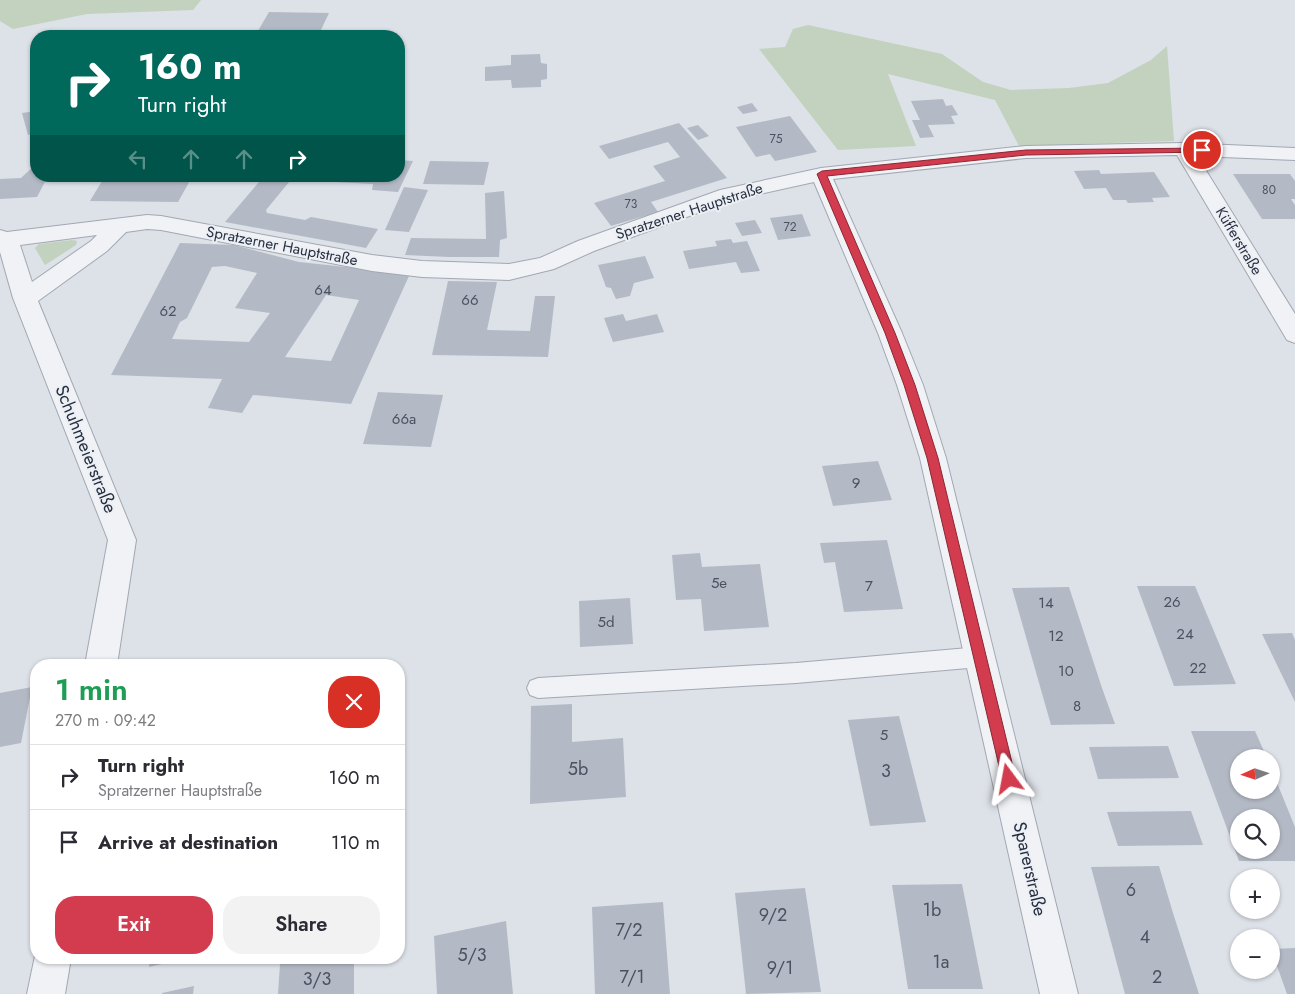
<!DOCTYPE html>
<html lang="en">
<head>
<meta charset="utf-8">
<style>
  body { margin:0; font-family:Jost,sans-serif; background:#f2f2f3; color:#2b2b33; height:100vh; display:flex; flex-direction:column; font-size:19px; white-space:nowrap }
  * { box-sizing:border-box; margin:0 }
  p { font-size:16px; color:#7c7c81 }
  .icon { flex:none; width:28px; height:28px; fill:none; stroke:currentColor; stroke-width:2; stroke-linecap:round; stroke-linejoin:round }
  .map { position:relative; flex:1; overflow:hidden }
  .panel { position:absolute; left:30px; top:659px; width:375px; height:305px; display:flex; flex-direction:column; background:#fff; border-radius:20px; box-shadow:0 1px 4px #0004 }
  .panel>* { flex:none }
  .guide { position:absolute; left:30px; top:30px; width:375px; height:152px; border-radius:20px; box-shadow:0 1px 4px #0004; background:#00695c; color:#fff; overflow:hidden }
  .needle { width:32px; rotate:267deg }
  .fabs { position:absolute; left:1230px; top:749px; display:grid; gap:10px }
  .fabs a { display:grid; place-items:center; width:50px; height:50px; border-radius:50%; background:#fff; box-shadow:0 1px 4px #0004; font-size:25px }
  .pin { position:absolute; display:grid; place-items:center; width:42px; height:42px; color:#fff; margin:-21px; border:2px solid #fff; border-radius:50%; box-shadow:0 1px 5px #0007 }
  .me { position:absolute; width:55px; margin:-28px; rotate:347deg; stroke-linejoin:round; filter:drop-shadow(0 0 4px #0008) }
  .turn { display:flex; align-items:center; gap:18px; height:105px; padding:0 25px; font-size:22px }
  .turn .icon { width:65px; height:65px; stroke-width:2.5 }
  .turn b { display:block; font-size:35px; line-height:42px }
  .lanes { display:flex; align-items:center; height:48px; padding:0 25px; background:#0003; justify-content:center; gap:25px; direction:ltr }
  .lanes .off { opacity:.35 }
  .round { display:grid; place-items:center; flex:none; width:52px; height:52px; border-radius:20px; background:#f2f2f3 }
  .head { display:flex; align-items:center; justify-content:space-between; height:85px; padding:0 25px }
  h1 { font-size:30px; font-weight:600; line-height:38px; color:#1e9e55 }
  .cta { display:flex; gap:10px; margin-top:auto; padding:10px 25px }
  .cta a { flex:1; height:58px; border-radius:20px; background:#d33c4e; color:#fff; font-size:20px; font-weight:600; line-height:58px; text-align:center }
  .cta a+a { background:#f2f2f3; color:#2b2b33 }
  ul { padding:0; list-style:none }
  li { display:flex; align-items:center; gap:15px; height:65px; padding:0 25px; border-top:1px solid #e1e1e2 }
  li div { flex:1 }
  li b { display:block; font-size:19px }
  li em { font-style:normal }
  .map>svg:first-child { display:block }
</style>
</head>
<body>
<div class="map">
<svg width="1295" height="994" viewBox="0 0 1295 994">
  <rect width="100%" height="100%" fill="#dde1e8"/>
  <g fill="#c2d2be">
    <polygon points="0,0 201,0 193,10 87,14 13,29 0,21"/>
    <polygon points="808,25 942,54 983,82 1011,90 1069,88 1108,83 1151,60 1167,46 1174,141 1019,146 995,100 888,74 916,146 838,150 759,49 785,47 793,29"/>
    <polygon points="72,240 77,241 76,245 45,265 35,248 39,244"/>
  </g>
  <g fill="#b4bac5" fill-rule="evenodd">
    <polygon points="269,12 329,13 318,36 255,36"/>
    <polygon points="540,54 541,63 547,64 547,79 541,80 541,87 512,88 511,80 485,81 485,67 511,65 511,55"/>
    <polygon points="943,99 946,106 952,105 958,115 951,116 955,124 928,125 934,137 920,138 912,120 920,120 911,101"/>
    <polygon points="752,103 758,111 743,114 737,107"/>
    <polygon points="36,111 36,146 35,146 33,134 28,135 22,113"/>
    <polygon points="790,116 817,152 775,161 770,154 756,157 736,127"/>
    <polygon points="679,123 727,178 651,202 658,212 611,226 594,203 665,181 653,166 680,157 668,142 609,159 599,146"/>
    <polygon points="698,125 709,136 698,140 687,128"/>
    <polygon points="36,148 36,164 32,164 30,149"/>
    <polygon points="399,160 413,161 398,192 372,190 373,184 335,182 333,176 399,176"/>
    <polygon points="430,161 489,162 484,185 423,184"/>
    <polygon points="36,164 36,176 48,176 37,197 0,199 0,179 21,178"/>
    <polygon points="1099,170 1101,174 1154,172 1170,197 1152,198 1154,202 1128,203 1126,200 1113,200 1106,188 1084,189 1074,171"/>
    <polygon points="1233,174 1290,174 1295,181 1295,199 1291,199 1295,205 1295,219 1262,219"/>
    <polygon points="105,176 174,176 192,177 178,202 90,201"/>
    <polygon points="264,176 294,176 266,210 267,213 305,220 311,217 378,229 366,248 225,222"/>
    <polygon points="404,187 428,190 409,232 385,230"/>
    <polygon points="504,191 507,238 500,240 499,257 449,257 405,255 411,238 486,239 485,193"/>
    <polygon points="802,214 811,236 778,240 770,218"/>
    <polygon points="755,220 762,233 742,236 735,223"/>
    <polygon points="731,239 733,243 747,241 760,271 741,273 736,262 689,269 683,251 717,246 715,241"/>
    <path d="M 180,243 L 234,245 L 299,262 L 374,270 L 409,276 L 351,404 L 253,395 L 242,413 L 208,408 L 222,379 L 111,375 ZM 225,266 L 257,273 L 235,308 L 270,313 L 249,342 L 172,339 L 180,322 L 187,318 L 212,267 ZM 326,295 L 359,300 L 331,361 L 285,357 Z"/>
    <polygon points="645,256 654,278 634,283 630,296 616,299 611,288 606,287 598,265"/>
    <polygon points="448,281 497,282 487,330 530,331 535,296 555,296 548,357 432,355"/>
    <polygon points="623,314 626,321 657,314 664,332 613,342 604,318"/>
    <polygon points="378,392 443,395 431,447 363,444"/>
    <polygon points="878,461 892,500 833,506 822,466"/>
    <polygon points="887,540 903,609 844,612 835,562 824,563 820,543"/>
    <polygon points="700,553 702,567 760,564 769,627 704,631 701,599 676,600 672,555"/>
    <polygon points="1137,586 1195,586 1236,684 1174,686"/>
    <polygon points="1069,587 1102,688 1115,724 1051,725 1012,588"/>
    <polygon points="630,598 633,644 580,647 579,601"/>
    <polygon points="1292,633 1295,640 1295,702 1262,634"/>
    <polygon points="32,687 21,743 0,747 0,693"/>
    <polygon points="572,704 572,742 623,738 626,797 530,804 531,706"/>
    <polygon points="899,716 926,822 870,826 848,720"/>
    <path d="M 1191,731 L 1255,731 L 1267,758 L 1239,758 L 1239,790 L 1271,790 L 1271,768 L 1295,827 L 1295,861 L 1239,861 ZM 1239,818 L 1271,818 L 1271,850 L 1239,850 Z"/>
    <polygon points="1168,746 1179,778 1098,779 1089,747"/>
    <polygon points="1191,811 1203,845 1118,846 1107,812"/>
    <polygon points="1159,866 1173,913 1199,994 1125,994 1091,867"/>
    <polygon points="962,884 983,989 908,989 892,885"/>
    <polygon points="805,888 821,992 746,994 735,893"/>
    <polygon points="663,902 670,994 595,994 592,907"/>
    <polygon points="506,921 513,994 437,994 434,936"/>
    <polygon points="1295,948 1295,994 1287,994 1271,949"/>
    <polygon points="150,958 188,958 149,967"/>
    <polygon points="308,958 354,958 354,994 278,994 280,964"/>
    <polygon points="194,986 193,994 162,994 162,993"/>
  </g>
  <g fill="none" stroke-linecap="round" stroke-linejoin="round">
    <defs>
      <polygon id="service" points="980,647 987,650 991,657 987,664 980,667 796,683 538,698 530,695 527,688 530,681 538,678 796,663"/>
      <g id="minor">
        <path d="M 1183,143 L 1295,148 L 1295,160 L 1197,156 L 1295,314 L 1295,343 L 1287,340 L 1177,155 L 1026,158 L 833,179 L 902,333 L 923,385 L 946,458 L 1078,994 L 1040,994 L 920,458 L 897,385 L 878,333 L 814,182 L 733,200 L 594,251 L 554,269 L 509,280 L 422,277 L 372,271 L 161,230 L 147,229 L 126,232 L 107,251 L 38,301 L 136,540 L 117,665 L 85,665 L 108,540 L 13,298 L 0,252 L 0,230 L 7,232 L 147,215 L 161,216 L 372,255 L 422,261 L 509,264 L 540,258 L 578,241 L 720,190 L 821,168 L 1026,146 ZM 97,235 L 91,241 L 32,282 L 20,245 Z"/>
        <polygon points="36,951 36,958 71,958 65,994 27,994"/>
      </g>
    </defs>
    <use href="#service" stroke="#a2a8b2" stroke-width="2"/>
    <use href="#minor" stroke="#a2a8b2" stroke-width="2"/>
    <use href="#service" fill="#f0f2f6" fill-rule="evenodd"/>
    <use href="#minor" fill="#f0f2f6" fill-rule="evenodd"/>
  </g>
  <polygon fill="#d33c4e" stroke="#892733" points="1202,148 1205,148 1205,152 1026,155 827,176 895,333 915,385 938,458 1016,779 1014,784 1009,786 1004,784 1002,779 927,458 904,385 885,333 817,174 822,171 1026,150"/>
  <g text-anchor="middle" stroke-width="4" stroke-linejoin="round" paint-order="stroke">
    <g font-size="12" fill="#4a5160">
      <text x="776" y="143">75</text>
      <text x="1269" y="194">80</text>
      <text x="631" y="208">73</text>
      <text x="790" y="231">72</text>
    </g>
    <g font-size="15" fill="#262e3f" stroke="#ecf0f5">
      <text transform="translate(689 211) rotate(-18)" y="5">Spratzerner Hauptstraße</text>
      <text transform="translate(1239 241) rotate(59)" y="5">Küfferstraße</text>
      <text transform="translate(282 246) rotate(11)" y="5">Spratzerner Hauptstraße</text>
    </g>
    <g font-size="15" fill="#4a5160">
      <text x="323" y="295">64</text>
      <text x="470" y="305">66</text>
      <text x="168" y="316">62</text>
      <text x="404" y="424">66a</text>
      <text x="856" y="488">9</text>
      <text x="719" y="588">5e</text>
      <text x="869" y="591">7</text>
      <text x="1172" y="607">26</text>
      <text x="1046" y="608">14</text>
      <text x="606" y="627">5d</text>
      <text x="1185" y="639">24</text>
      <text x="1056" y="641">12</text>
      <text x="1198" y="673">22</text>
      <text x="1066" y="676">10</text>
      <text x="1077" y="711">8</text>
      <text x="884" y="740">5</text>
    </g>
    <g font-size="18" fill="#262e3f" stroke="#ecf0f5">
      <text transform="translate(86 449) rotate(68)" y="6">Schuhmeierstraße</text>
      <text transform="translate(1030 869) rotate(77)" y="6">Sparerstraße</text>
    </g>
    <g font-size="18" fill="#4a5160">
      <text x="578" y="775">5b</text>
      <text x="886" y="777">3</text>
      <text x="1131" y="896">6</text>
      <text x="932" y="916">1b</text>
      <text x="773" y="921">9/2</text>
      <text x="629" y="936">7/2</text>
      <text x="1145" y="943">4</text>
      <text x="472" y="961">5/3</text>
      <text x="941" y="968">1a</text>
      <text x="780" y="974">9/1</text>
      <text x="632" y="983">7/1</text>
      <text x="1157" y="983">2</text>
      <text x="317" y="985">3/3</text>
    </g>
  </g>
</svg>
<div class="fabs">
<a><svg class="needle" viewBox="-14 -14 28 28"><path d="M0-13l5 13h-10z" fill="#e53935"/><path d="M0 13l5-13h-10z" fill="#7c7c81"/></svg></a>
<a><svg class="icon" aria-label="search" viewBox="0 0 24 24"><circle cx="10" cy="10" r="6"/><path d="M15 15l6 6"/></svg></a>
<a>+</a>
<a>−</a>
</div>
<div class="pin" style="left:1202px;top:150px;background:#d93025"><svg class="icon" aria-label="arrive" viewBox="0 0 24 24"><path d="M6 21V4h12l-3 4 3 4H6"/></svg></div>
<svg class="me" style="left:1009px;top:779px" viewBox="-20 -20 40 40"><path d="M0-17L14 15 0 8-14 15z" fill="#d33c4e" stroke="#fff" stroke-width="4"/></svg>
<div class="guide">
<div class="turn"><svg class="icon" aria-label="right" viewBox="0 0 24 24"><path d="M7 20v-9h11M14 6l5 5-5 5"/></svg><div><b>160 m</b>Turn right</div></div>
<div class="lanes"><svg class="icon off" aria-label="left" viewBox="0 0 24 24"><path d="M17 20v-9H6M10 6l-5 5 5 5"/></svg><svg class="icon off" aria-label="ahead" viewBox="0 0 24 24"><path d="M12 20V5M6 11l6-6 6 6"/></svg><svg class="icon off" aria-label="ahead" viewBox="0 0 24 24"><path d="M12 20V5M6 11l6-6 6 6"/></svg><svg class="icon" aria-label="right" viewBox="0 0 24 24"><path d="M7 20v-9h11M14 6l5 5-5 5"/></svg></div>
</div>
<section class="panel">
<div class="head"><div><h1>1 min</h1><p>270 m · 09:42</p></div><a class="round" style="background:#d93025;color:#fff"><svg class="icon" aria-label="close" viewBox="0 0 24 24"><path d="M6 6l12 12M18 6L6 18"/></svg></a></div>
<ul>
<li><svg class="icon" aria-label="right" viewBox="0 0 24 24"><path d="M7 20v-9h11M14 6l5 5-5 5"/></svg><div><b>Turn right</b><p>Spratzerner Hauptstraße</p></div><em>160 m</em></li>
<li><svg class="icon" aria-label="arrive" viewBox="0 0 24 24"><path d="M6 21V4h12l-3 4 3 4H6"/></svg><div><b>Arrive at destination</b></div><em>110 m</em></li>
</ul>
<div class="cta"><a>Exit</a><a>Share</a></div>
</section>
</div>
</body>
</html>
